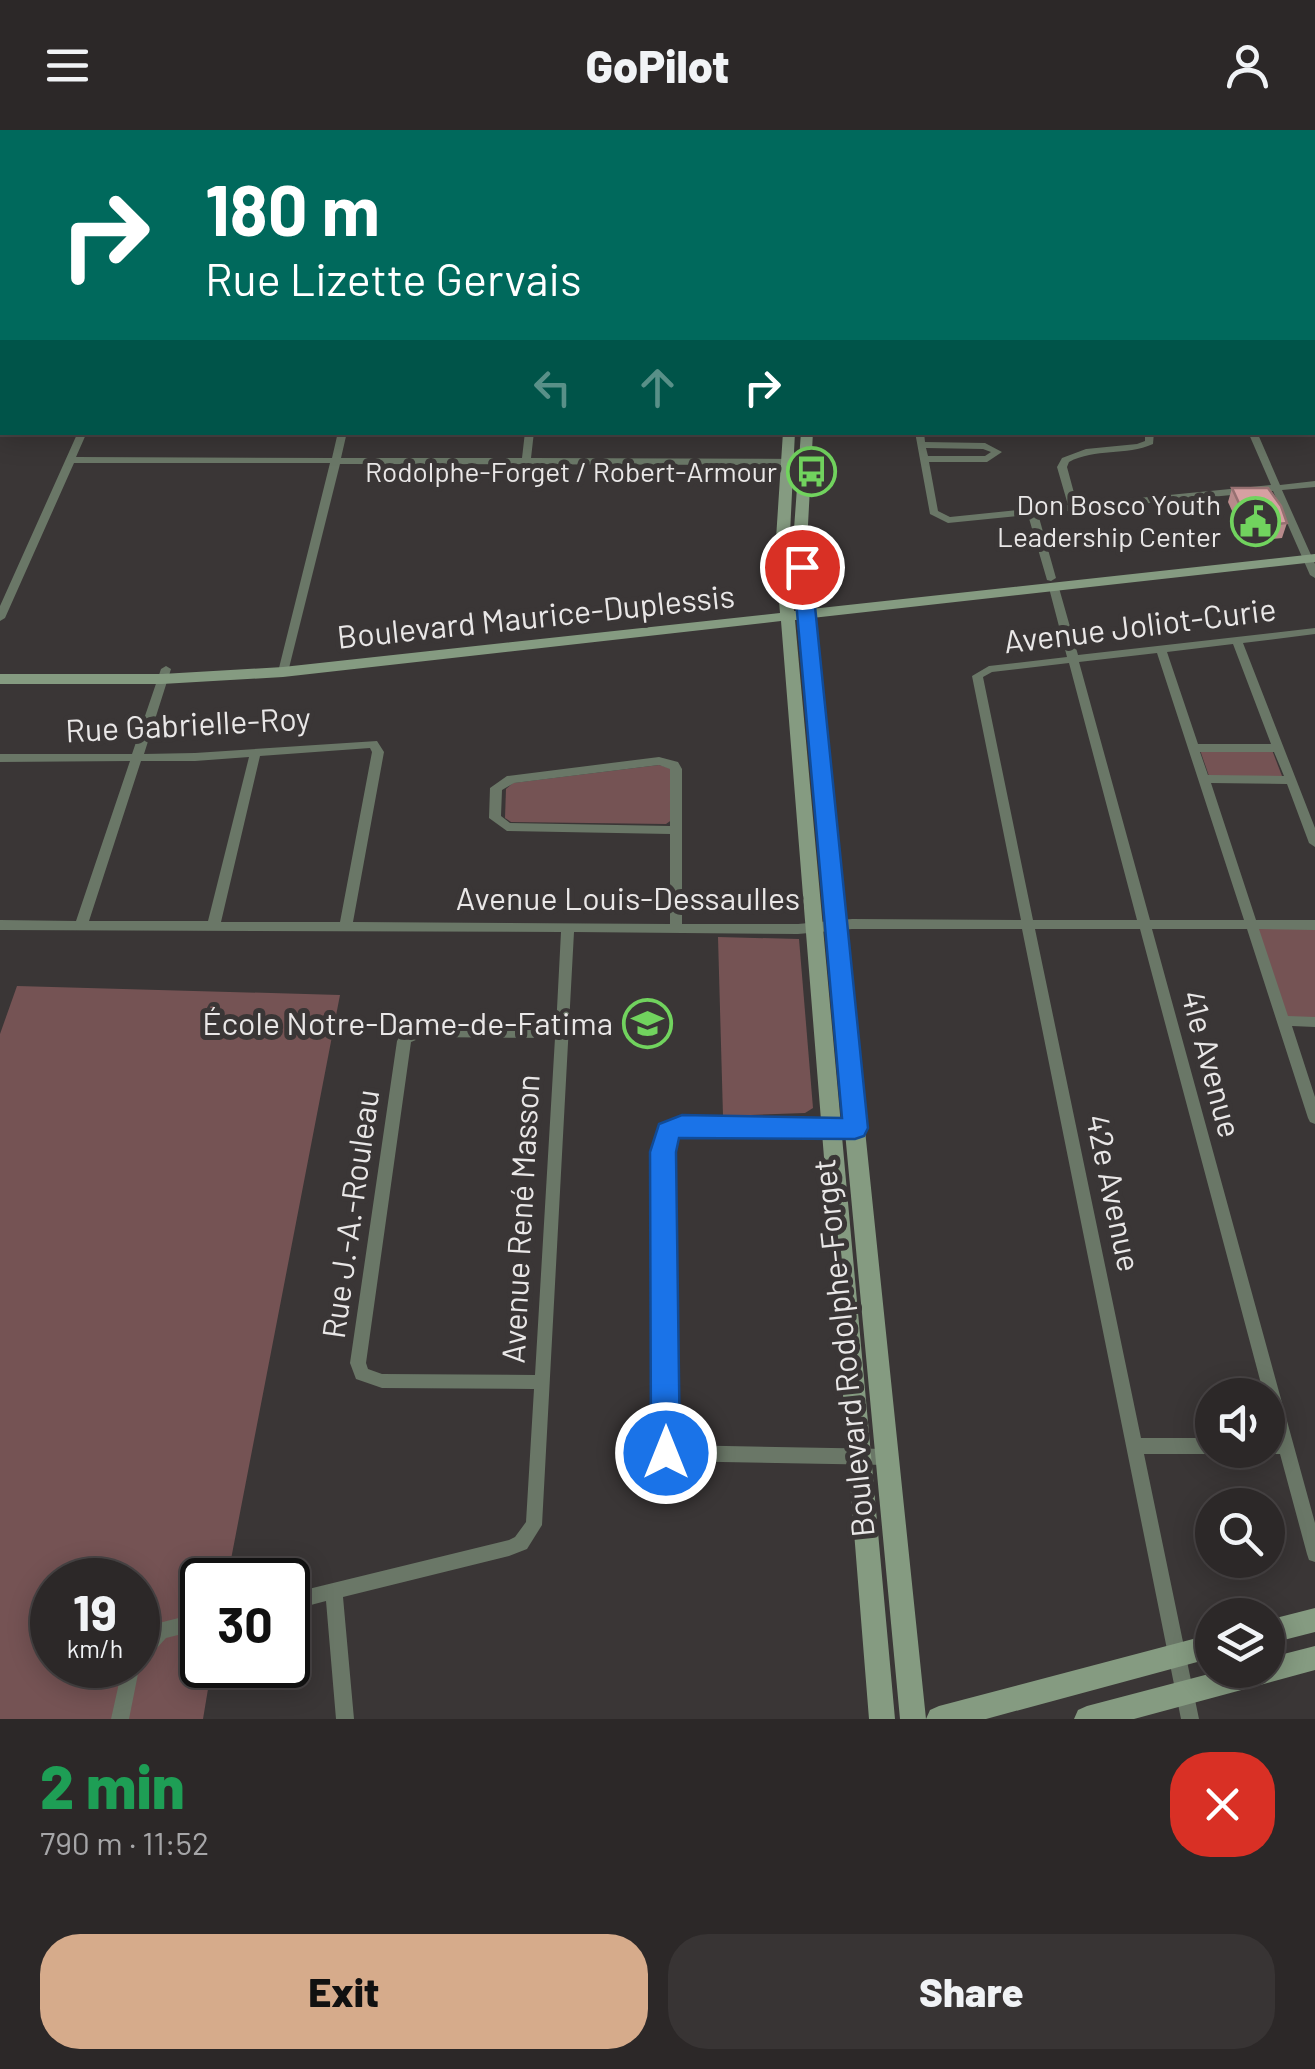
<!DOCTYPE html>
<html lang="en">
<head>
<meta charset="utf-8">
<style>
  body { margin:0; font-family:Barlow,sans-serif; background:#383434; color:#f1f3f6; height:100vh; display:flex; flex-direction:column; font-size:38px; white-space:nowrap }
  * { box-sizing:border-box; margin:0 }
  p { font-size:32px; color:#a6a6a8 }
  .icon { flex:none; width:55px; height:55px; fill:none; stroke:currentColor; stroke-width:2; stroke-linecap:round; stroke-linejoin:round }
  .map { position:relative; height:1589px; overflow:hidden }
  .sheet { display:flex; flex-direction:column; background:#2c2828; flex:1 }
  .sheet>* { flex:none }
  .guide { position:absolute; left:0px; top:0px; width:1315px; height:305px; box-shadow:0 5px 25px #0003,0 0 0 2px #484445; background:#00695c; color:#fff; overflow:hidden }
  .fabs { position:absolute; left:1195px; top:1248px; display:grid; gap:20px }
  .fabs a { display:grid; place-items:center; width:90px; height:90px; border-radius:50%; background:#2c2828; box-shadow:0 5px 25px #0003,0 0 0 2px #484445; font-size:50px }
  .speed { position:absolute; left:30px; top:1428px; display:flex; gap:20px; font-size:50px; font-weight:700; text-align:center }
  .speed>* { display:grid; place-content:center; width:130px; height:130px; border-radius:50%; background:#2c2828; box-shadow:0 5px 25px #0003,0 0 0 2px #484445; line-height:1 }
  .speed small { font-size:25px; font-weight:400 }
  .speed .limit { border:5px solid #111; border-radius:15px; background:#fff; color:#111 }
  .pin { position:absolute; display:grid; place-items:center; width:85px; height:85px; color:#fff; margin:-42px; border:5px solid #fff; border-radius:50%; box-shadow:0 2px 10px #0007 }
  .me { position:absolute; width:110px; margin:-55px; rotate:0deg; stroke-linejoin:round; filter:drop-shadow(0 0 8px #0008) }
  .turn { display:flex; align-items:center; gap:35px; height:210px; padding:0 40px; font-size:45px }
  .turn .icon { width:130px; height:130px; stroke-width:2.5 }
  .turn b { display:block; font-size:70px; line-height:85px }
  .lanes { display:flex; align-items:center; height:95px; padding:0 40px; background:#0003; justify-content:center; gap:50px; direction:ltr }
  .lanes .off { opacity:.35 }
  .round { display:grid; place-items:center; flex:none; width:105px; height:105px; border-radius:40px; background:#383434 }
  .summary { display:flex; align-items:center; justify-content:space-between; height:170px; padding:0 40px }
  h1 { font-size:60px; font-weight:800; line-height:75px; color:#1e9e55 }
  .cta { display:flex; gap:20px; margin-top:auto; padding:20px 40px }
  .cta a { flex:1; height:115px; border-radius:40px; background:#d6ab8b; color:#111; font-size:40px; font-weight:800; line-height:115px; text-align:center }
  .cta a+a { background:#383434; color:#f1f3f6 }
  header { display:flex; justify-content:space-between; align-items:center; height:130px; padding:0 40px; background:#2c2828; font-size:45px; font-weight:800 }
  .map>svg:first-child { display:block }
</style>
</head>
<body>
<header><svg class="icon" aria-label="menu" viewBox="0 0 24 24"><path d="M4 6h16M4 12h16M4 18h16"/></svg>GoPilot<svg class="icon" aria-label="person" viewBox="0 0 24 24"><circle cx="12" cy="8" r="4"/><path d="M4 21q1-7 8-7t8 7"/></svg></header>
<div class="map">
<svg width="1315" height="1589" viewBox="0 0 1315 1589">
  <rect width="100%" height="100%" fill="#3a3636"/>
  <g fill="#755354" fill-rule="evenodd">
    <polygon points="1200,620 1272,620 1282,646 1209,646"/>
    <polygon points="659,635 670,638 673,689 666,694 511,692 505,688 506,659 513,653"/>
    <polygon points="1251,795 1315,795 1315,892 1283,891"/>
    <polygon points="718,807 799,809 813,978 805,983 723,986"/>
    <path d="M 17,856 L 340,865 L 227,1450 L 202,1450 L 202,1535 L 212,1535 L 203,1589 L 0,1589 L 0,904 ZM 52,1450 L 138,1450 L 138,1535 L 52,1535 Z"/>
  </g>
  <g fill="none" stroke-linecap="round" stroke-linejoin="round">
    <g fill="#6a7767" fill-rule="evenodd">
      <polygon points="233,0 239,0 238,2 232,2"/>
      <polygon points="748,0 754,0 755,2 749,2"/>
      <rect x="784" y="0" width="6" height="2"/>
      <rect x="1312" y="80" width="3" height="4"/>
      <rect x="1312" y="119" width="3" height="4"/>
      <polygon points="1312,233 1315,233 1315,243 1312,242"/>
      <polygon points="78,302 87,302 76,327 332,328 338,302 347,302 341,328 522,328 525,302 534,302 531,328 804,329 809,332 804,335 340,334 288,542 283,545 278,542 330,333 74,333 5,488 0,491 0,476"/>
      <path d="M 915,302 L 924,302 L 925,312 L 985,313 L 1002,322 L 987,332 L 929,332 L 938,381 L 950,387 L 1068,375 L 1057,337 L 1062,328 L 1086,319 L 1137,314 L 1145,311 L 1145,302 L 1154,302 L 1153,314 C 1126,326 1095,318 1069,332 L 1067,337 L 1077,374 L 1271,355 L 1248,302 L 1257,302 L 1280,355 L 1315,351 L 1315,357 L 1282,360 L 1315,434 L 1315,448 L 1310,445 L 1273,361 L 1038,384 L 1056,448 L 1051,451 L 1047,450 L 1028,385 L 948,393 L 930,384 ZM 926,318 L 983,319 L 991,322 L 985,326 L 928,326 Z"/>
      <path d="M 1054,455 L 1059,458 L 1078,525 L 1315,498 L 1315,504 L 1243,513 L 1315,698 L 1315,717 L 1309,713 L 1287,654 L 1211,653 L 1256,790 L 1315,790 L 1315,800 L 1259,799 L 1288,886 L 1315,887 L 1315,897 L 1292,896 L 1315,967 L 1315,994 L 1310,992 L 1308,988 L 1247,799 L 1152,799 L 1315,1393 L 1315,1432 L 1309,1430 L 1307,1424 L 1280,1324 L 1268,1324 L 1262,1320 L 1268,1320 L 1268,1309 L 1276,1308 L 1268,1278 L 1268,1265 L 1264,1265 L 1140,799 L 1035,799 L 1141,1308 L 1212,1308 L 1212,1320 L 1218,1320 L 1212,1324 L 1144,1324 L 1199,1589 L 1181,1589 L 1022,799 L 852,799 L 798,804 L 574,802 L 542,1395 L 527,1419 L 509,1426 L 343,1467 L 354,1589 L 336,1589 L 326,1471 L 288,1481 L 288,1464 L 509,1410 L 515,1407 L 526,1392 L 534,1259 L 382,1258 L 356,1249 L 350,1233 L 397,911 L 402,902 L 423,897 L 556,898 L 561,802 L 0,800 L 0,790 L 76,791 L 130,631 L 0,632 L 0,624 L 132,624 L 161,539 L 166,536 L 171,539 L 144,624 L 195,623 L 377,611 L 384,622 L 353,792 L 670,794 L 670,704 L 507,701 L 489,688 L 490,658 L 507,646 L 659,627 L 678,632 L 682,639 L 682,794 L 798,794 L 852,789 L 1021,790 L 972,546 L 989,536 L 1067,527 L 1049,458 ZM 1233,514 L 1271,614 L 1198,614 L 1167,522 ZM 1157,523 L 1244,790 L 1150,790 L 1079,532 ZM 1069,533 L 1137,790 L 1033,790 L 983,547 L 992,542 ZM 370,618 L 372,622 L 340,792 L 221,792 L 260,626 ZM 1200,622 L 1274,622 L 1284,646 L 1208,645 ZM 249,627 L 208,791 L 89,791 L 141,631 L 195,631 ZM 659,635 L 670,639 L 670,696 L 510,693 L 501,686 L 502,660 L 514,653 ZM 423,907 L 555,908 L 535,1245 L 382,1244 L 368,1239 L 366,1233 L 411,912 Z"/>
      <polygon points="682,989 838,992 843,994 845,998 843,1002 838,1004 684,1001 674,1005 670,1022 674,1315 888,1319 894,1322 896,1327 894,1332 888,1335 666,1331 660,1328 658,1323 656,1022 663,998"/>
      <polygon points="202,1482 202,1499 166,1508 144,1532 140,1534 129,1589 111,1589 123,1535 138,1535 138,1513 155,1494"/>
    </g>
    <g fill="#859b81" fill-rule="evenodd">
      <polygon points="758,0 768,0 769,2 759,2"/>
      <polygon points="783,302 795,302 789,424 794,481 797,481 793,413 801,302 813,302 807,413 811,479 1315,424 1315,432 812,488 926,1589 900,1589 797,490 795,490 895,1589 869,1589 781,491 283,547 162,554 0,554 0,544 162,544 283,537 780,483 775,424"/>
      <polygon points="1315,1478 1315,1502 1268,1514 1268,1490"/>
      <polygon points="1212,1504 1212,1528 986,1589 926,1589 930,1580 939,1576"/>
      <polygon points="1315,1516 1315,1540 1134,1589 1074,1589 1078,1580 1087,1576 1224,1540 1268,1540 1268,1528"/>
    </g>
    <defs>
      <polyline id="rail" points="1039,2 1044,0"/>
    </defs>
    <use href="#rail" stroke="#a6a3a3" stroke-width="5"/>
    <use href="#rail" stroke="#3a3636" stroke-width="2.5" stroke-dasharray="8" stroke-linecap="butt"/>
  </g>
  <polygon fill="#b88a8b" points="1232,358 1287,393 1282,408 1246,412 1228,372"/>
  <polygon fill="#d6a0a2" stroke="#967071" stroke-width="2.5" points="1232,358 1268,358 1281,376 1287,393 1250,397"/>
  <polygon fill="#1a73e8" stroke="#114b97" stroke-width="2.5" points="802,432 811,437 868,998 864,1006 855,1009 679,1008 676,1022 680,1323 676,1333 666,1337 655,1333 651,1323 650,1022 659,994 682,985 842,988 793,437"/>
  <defs>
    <symbol id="bus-ring" viewBox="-11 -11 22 22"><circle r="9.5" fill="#3a3636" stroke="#71d35e" stroke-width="1.5"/><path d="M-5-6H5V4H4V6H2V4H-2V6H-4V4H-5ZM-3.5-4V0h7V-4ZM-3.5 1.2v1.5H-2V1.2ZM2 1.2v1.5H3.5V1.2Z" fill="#71d35e"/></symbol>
    <symbol id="civic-ring" viewBox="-11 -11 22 22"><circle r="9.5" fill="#3a3636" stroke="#71d35e" stroke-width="1.5"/><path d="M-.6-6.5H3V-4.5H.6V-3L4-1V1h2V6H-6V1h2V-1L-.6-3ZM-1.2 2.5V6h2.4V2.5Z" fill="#71d35e"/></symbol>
    <symbol id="school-ring" viewBox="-11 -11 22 22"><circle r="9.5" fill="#3a3636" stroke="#71d35e" stroke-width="1.5"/><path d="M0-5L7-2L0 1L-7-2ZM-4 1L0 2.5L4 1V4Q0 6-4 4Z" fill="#71d35e"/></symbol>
  </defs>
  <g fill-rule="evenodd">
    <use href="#bus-ring" x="784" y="314" width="55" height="55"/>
    <use href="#civic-ring" x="1228" y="364" width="55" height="55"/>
    <use href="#school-ring" x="620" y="866" width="55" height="55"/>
  </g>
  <g text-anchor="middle" stroke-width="10" stroke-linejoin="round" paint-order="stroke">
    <g font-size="28" fill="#e9e7e7" stroke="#3a3636" text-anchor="end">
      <text x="777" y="352">Rodolphe-Forget / Robert-Armour</text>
      <text x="1221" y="385">Don Bosco Youth<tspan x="1221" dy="32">Leadership Center</tspan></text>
    </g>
    <g font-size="32" fill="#e9e7e7" stroke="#3a3636">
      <text transform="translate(536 487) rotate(-6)" y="11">Boulevard Maurice-Duplessis</text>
      <text transform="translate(1140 496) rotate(-7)" y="11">Avenue Joliot-Curie</text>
      <text transform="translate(188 595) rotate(-3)" y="11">Rue Gabrielle-Roy</text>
      <text x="628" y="780">Avenue Louis-Dessaulles</text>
      <text transform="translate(1211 934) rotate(75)" y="11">41e Avenue</text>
      <text transform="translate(1113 1063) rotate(78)" y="11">42e Avenue</text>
      <text transform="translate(351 1084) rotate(-82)" y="11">Rue J.-A.-Rouleau</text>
      <text transform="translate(521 1089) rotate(-87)" y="11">Avenue René Masson</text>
      <text transform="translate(844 1218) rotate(-96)" y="11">Boulevard Rodolphe-Forget</text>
    </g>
    <g font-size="32" fill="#e9e7e7" stroke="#3a3636" text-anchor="end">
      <text x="613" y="905">École Notre-Dame-de-Fatima</text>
    </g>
  </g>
</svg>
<div class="fabs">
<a><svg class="icon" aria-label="sound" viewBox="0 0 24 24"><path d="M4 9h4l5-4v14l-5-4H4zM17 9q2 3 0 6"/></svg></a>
<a><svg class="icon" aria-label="search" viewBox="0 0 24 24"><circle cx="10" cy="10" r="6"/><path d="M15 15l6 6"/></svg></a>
<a><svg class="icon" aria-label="layers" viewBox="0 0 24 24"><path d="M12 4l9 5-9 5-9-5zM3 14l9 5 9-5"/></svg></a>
</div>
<div class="speed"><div>19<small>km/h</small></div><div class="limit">30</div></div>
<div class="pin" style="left:802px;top:437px;background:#d93025"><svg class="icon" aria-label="arrive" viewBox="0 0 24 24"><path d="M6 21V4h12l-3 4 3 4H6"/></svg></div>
<svg class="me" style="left:666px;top:1323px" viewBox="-20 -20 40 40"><circle r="17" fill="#1a73e8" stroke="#fff" stroke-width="3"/><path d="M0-11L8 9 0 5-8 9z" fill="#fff"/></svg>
<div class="guide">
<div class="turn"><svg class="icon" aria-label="right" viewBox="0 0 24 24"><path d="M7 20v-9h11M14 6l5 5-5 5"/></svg><div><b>180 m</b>Rue Lizette Gervais</div></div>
<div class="lanes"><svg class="icon off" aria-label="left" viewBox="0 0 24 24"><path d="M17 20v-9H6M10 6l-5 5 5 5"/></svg><svg class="icon off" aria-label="ahead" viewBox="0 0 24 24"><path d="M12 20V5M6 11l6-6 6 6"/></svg><svg class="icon" aria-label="right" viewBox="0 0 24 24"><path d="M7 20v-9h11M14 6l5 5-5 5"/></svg></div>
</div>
</div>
<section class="sheet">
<div class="summary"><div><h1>2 min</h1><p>790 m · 11:52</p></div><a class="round" style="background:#d93025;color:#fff"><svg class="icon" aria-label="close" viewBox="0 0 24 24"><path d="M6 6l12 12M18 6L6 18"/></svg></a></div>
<div class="cta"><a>Exit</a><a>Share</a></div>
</section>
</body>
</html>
